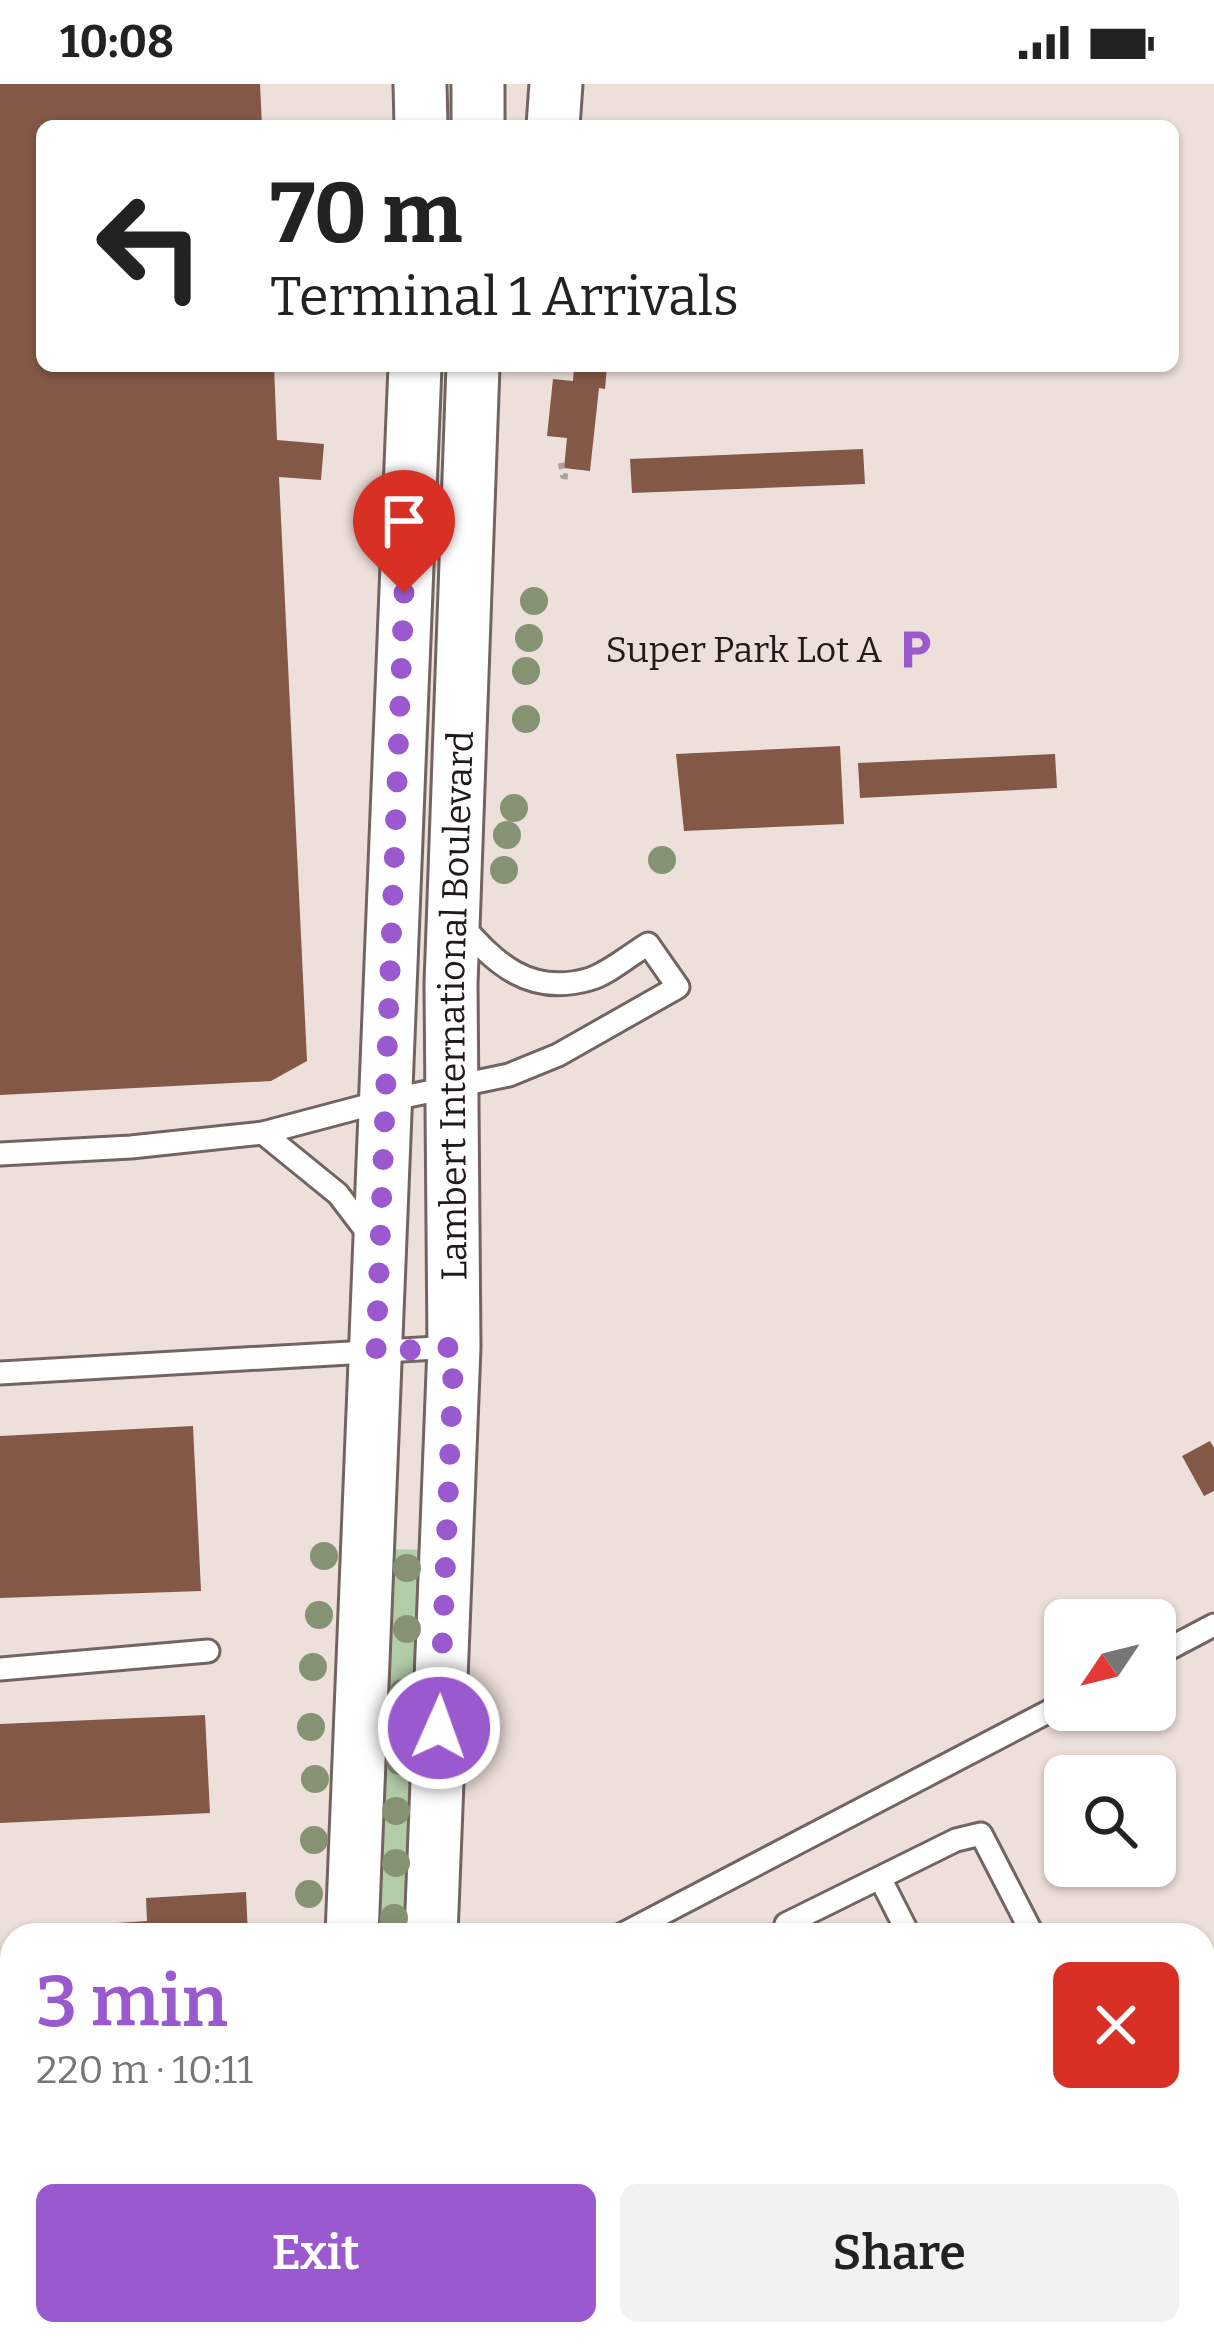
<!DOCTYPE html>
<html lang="en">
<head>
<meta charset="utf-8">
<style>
  body { margin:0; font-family:Bitter,serif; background:#f2f2f2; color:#222; height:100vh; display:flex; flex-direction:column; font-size:45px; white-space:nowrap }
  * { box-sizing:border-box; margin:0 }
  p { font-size:39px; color:#767676 }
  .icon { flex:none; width:66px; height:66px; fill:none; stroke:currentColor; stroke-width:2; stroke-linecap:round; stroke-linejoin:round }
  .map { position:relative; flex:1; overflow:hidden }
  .sheet { position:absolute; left:0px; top:1839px; width:1215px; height:423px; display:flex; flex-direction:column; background:#fff; border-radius:36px 36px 0 0; box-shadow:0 3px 9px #0004 }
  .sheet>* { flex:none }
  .guide { position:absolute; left:36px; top:36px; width:1143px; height:252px; border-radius:18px; box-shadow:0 3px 9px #0004; background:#fff; color:#222; overflow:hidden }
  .needle { width:78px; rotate:235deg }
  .fabs { position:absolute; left:1044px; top:1515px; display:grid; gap:24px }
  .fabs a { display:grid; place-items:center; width:132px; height:132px; border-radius:18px; background:#fff; box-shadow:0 3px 9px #0004; font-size:60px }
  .pin { position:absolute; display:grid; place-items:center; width:102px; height:102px; color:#fff; margin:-123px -51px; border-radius:50% 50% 50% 0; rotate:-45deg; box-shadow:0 0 12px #0007 }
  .pin .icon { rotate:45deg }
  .me { position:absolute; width:132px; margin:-66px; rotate:2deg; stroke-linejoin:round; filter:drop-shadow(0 0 9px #0008) }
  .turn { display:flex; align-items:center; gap:42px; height:252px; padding:0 36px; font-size:54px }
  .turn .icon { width:156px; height:156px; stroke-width:2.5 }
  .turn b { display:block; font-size:84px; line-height:102px }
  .round { display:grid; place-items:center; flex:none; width:126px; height:126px; border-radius:18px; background:#f2f2f2 }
  .headline { display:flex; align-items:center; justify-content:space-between; height:204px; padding:0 36px }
  h1 { font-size:72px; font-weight:600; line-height:90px; color:#9a59cf }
  .button { display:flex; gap:24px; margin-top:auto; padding:24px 36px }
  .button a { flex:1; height:138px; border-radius:18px; background:#9a59cf; color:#fff; font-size:48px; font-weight:600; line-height:138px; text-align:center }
  .button a+a { background:#f2f2f2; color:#222 }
  .status { display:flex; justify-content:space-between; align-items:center; height:84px; padding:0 60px; background:#fff; direction:ltr }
  .status svg { height:33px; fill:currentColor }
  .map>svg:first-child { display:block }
</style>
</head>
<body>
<div class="status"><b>10:08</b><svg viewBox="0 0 49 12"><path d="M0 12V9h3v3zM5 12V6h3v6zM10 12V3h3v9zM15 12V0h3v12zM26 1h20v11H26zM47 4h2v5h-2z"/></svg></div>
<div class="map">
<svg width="1214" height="2260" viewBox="0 0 1214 2260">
  <rect width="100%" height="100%" fill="#eddfda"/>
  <polygon fill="#b3cca8" points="390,1465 423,1466 407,1851 373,1851"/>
  <g fill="#845847">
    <polygon points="0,0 260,0 262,42 42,42 42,282 274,282 277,356 324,360 321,396 279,393 307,977 271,997 0,1011"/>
    <polygon points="574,282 607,282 605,305 599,304 590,387 564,384 567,354 547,352 553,295 573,297"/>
    <polygon points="863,365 865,400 632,409 630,375"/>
    <polygon points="840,662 844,740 684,747 676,670"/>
    <polygon points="1055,670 1057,704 860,714 858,679"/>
    <polygon points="193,1342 201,1507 0,1514 0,1352"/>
    <polygon points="1210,1357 1214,1364 1214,1407 1204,1412 1182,1372"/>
    <polygon points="205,1631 210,1729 0,1739 0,1640"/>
    <polygon points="246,1808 248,1851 87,1851 86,1841 147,1837 146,1814"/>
    <polygon points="1214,2135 1214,2183 1203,2163 1203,2141"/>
    <polygon points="47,2250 128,2250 135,2260 54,2260"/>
    <polygon points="778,2250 1114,2250 1119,2260 759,2260"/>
  </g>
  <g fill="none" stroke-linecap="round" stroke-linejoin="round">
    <defs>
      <g id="service">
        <polyline points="263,1049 338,1110 370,1152"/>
        <path d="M 0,1070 L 131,1063 L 263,1049 L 384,1017 L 509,991 L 558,971 L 678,903 L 648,860 C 630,871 609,889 590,895 C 529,913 495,879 459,838"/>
        <polyline points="0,1289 454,1263"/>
        <polyline points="1155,1572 1214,1541"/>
        <polyline points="0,1585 208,1567"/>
        <polyline points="880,1794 909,1851"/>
        <polyline points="621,1851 1065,1619"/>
        <polyline points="792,1851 786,1840 956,1756 981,1750 1033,1851"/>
        <polyline points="1203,1910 1214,1904"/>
        <polyline points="1203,1989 1214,2010"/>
        <polyline points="0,2018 12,2036"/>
        <polyline points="0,2165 12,2156"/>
        <polyline points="1203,2220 1214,2241"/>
        <polyline points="613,2260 619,2250"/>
      </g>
      <g id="tertiary">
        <polyline points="420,0 421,42"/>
        <polyline points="478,42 478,0"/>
        <polyline points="553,42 556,0"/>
        <polyline points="352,1851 415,282"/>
        <path id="s1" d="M 431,1851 L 454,1263 L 451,900 L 473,282"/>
        <polyline points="334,2260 334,2250"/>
        <polyline points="414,2260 414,2250"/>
      </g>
    </defs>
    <use href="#service" stroke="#726561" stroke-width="27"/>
    <use href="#tertiary" stroke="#726561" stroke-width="57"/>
    <polyline stroke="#aca09c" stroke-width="6" stroke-dasharray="6 6" stroke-linecap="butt" points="561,379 563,392 573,393"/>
    <use href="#service" stroke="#fff" stroke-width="21"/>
    <use href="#tertiary" stroke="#fff" stroke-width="51"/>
  </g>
  <g fill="#869372">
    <circle cx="534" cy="517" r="14"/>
    <circle cx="529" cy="554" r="14"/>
    <circle cx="526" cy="587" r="14"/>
    <circle cx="526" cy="635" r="14"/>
    <circle cx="514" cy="724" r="14"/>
    <circle cx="507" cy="751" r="14"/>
    <circle cx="662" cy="776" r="14"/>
    <circle cx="504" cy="786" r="14"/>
    <circle cx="324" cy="1472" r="14"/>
    <circle cx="407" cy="1484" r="14"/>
    <circle cx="319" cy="1531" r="14"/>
    <circle cx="407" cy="1545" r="14"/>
    <circle cx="313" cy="1583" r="14"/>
    <circle cx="403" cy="1609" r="14"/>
    <circle cx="311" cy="1643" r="14"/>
    <circle cx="400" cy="1677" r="14"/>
    <circle cx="315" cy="1695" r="14"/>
    <circle cx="396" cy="1727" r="14"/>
    <circle cx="314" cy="1756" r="14"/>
    <circle cx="396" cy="1779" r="14"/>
    <circle cx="309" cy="1810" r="14"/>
    <circle cx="394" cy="1834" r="14"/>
  </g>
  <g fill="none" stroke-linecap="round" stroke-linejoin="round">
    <polyline stroke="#9a59cf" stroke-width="21" stroke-dasharray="0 37.8" points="404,509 376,1268 454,1263 439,1644"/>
  </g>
  <defs>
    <symbol id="parking-bare" viewBox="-9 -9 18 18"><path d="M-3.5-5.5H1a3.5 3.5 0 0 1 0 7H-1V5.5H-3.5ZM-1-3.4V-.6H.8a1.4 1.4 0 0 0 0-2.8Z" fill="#9a59cf" stroke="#eddfda" stroke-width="2.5" paint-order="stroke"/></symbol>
  </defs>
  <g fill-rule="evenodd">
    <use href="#parking-bare" x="886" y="536" width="59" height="59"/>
  </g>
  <g text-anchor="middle" stroke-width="12" stroke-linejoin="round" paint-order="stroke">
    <g font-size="36" fill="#201b19" stroke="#eddfda" text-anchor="end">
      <text x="882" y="578">Super Park Lot A</text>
    </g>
    <g font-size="36" fill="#201b19" stroke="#eddfda">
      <text dy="13" stroke="none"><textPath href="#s1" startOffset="930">Lambert International Boulevard</textPath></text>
    </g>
  </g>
</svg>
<div class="fabs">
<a><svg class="needle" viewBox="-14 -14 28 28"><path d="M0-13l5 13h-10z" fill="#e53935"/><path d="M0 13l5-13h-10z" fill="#767676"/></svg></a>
<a><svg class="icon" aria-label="search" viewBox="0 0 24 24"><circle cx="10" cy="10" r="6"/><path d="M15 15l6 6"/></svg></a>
</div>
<div class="pin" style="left:404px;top:509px;background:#d93025"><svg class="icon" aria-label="arrive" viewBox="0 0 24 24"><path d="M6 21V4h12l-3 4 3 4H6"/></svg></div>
<svg class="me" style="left:439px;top:1644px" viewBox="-20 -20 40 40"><circle r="17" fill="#9a59cf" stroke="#fff" stroke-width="3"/><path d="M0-11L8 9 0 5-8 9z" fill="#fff"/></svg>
<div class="guide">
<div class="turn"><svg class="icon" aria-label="left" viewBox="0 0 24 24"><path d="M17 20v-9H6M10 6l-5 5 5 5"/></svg><div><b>70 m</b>Terminal 1 Arrivals</div></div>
</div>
<section class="sheet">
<div class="headline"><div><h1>3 min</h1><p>220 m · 10:11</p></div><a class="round" style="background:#d93025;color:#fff"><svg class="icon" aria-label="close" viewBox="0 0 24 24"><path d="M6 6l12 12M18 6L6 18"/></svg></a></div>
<div class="button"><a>Exit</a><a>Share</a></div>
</section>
</div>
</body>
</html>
